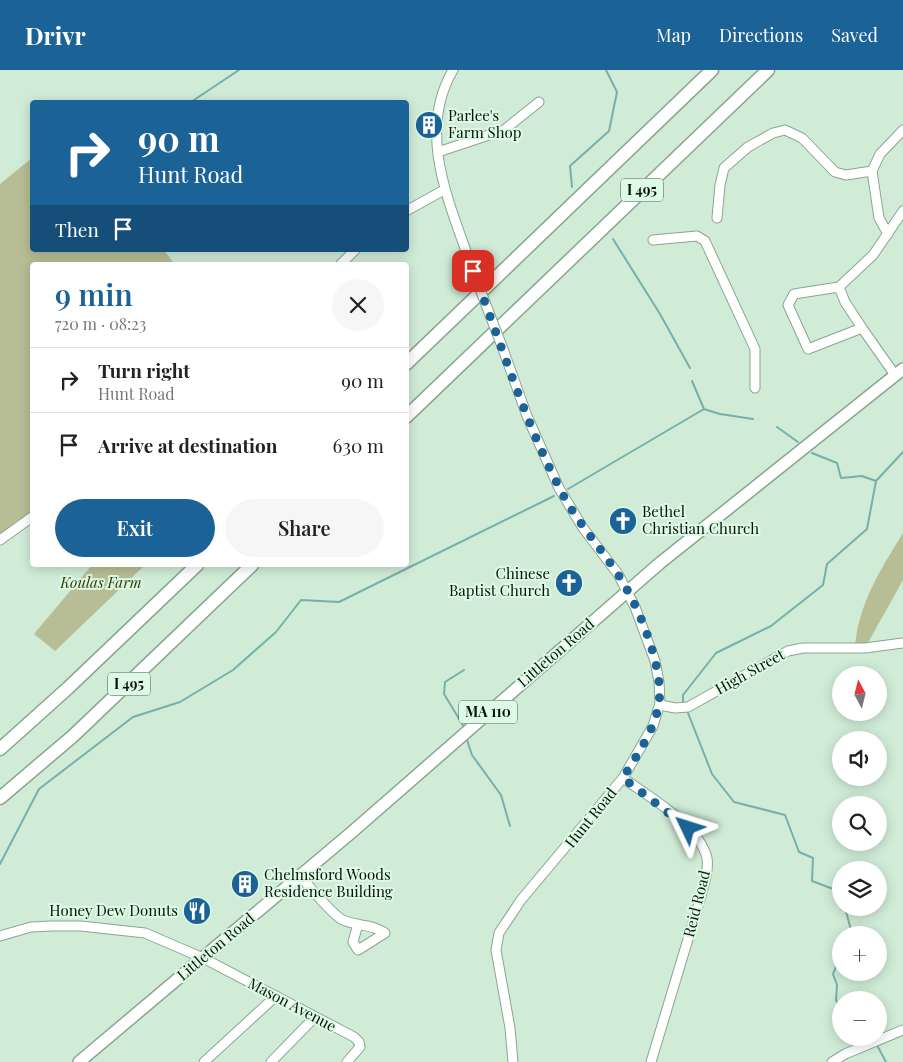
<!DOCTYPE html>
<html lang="en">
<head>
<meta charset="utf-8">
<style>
  body { margin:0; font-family:"Playfair Display",serif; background:#f6f6f6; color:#222; height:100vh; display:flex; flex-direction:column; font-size:19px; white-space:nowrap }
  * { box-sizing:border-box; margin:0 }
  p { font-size:16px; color:#767676 }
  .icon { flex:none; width:28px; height:28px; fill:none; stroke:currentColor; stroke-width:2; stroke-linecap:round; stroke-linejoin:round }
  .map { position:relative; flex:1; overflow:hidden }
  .panel { position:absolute; left:30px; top:192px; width:379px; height:305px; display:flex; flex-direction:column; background:#fff; border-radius:5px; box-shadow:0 2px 12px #0003 }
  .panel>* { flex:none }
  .top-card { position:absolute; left:30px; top:30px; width:379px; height:152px; border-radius:5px; box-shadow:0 2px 12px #0003; background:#1b6296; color:#fff; overflow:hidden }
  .needle { width:32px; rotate:353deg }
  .tools { position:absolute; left:832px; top:596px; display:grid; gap:10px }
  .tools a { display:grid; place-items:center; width:55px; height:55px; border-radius:50%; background:#fff; box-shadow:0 2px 12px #0003; font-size:25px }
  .pin { position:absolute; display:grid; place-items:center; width:42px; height:42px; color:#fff; margin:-21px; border-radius:10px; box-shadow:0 2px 8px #0006 }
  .me { position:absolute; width:55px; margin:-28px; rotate:311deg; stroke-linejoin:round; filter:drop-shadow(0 0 4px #0008) }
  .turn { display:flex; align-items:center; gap:18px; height:105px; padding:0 25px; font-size:22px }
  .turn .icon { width:65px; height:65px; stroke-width:2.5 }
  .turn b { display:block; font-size:35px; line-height:42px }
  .then { display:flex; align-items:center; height:48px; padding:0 25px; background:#0003; gap:10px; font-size:19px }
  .round { display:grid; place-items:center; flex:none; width:52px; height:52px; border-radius:26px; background:#f6f6f6 }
  .summary { display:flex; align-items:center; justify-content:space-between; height:85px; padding:0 25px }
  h1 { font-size:30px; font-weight:600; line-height:38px; color:#1b6296 }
  .button { display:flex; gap:10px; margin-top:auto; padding:10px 25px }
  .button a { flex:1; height:58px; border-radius:30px; background:#1b6296; color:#fff; font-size:20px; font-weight:600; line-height:58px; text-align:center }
  .button a+a { background:#f6f6f6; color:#222 }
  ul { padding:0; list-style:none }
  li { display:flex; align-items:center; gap:15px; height:65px; padding:0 25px; border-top:1px solid #e0e0e0 }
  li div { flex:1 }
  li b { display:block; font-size:19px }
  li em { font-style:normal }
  header { display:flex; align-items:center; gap:30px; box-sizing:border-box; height:70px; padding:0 25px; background:#1b6296; color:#fff }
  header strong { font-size:24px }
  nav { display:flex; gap:28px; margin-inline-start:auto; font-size:18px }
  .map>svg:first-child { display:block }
</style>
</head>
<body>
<header>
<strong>Drivr</strong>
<nav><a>Map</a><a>Directions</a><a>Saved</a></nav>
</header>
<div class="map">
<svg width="903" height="992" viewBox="0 0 903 992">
  <rect width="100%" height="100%" fill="#d0ecd7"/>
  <g fill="#b7be95">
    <polygon points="32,88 32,180 164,180 175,195 32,195 32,441 0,465 0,114"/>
    <path d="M 903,463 L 903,510 L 865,578 L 855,578 C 858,535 880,500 903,463 Z"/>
    <polygon points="92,495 145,495 55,581 34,564"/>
  </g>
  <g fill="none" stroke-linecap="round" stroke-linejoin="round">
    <g stroke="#77afab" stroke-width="2">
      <polyline points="191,32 239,0"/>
      <polyline points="572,117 570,96 609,61 617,22 606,0"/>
      <polyline points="613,169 660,244 690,298"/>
      <polyline points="692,311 704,339 720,344 753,349"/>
      <polyline points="777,357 798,372"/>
      <polyline points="812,383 837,393 841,408 862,406 876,411"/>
      <polyline points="568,419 704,339"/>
      <polyline points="683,632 683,625 716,583 771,556 823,515 827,494 867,459 876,411 903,382"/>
      <polyline points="688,643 712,704 734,732 785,745 799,782 813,788 812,811 841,822"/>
      <polyline points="464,657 444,624 445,612 464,600"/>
      <polyline points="467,670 472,685 501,725 510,756"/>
      <polyline points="0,794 39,719 133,647 180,632 233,600 276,562 301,530 339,532 554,426"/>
      <polyline points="845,838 851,860 849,865"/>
      <polyline points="841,884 833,904 837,915 836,930 841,940"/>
      <polyline points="878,977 886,992"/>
    </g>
    <defs>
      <g id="minor">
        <path d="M 453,0 C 415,65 452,138 473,201"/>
        <polyline points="438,82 504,60 539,32"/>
        <polyline points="872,101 879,148 888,164"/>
        <polyline points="406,141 444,120"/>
        <polyline points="717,148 720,115 724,98 748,77 773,63 785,60 802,68 835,102 846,105 872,101 880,84 903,60"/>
        <polyline points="653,170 697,166 705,171 755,279 755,318"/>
        <polyline points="340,195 355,180"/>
        <polyline points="839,217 873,185 903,141"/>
        <polyline points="862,258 845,232 839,217 794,224 788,235 808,279 862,258 895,305"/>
        <polyline points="503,279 527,346 559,418 583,458 618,504 635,537 655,591 659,612 660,633 653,656 623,708 521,830 499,863 496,880 510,958 513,992"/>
        <polyline points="0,470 32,447"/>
        <polyline points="660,635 675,638 688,637 788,581 803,578 865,578 903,573"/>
        <path d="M 623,708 C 649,727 699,755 707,788 C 709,800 704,814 701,826 L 651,992"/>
        <path d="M 300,806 C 311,818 328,840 341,849 C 356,857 371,853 385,863 L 358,880 L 353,872 L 358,854"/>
        <polyline points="0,866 31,857 52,856 81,856 145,863 203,888 354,967 359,972 360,977 347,992"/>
        <polyline points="204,992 276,926"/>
        <polyline points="271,992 315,947"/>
        <polyline points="832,992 845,984 903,960"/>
      </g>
      <polyline id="major" points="79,992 352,762 660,493 903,299"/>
      <g id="highway">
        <polyline points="406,294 712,0"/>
        <polyline points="406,347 768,0"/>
        <polyline points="0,679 68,618 197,495"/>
        <polyline points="0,728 73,666 252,495"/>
      </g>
    </defs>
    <use href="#minor" stroke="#8aa591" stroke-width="11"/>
    <use href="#major" stroke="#8aa591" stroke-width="14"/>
    <use href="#highway" stroke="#8aa591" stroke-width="15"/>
    <use href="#minor" stroke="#fff" stroke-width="9"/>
    <use href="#major" stroke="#fff" stroke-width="11"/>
    <use href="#highway" stroke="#fff" stroke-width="12"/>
    <defs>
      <polyline id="minor-bridge" points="473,201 503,279"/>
    </defs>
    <use href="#minor-bridge" stroke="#8aa591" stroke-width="11" stroke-linecap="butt"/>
    <use href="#minor-bridge" stroke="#fff" stroke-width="9"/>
  </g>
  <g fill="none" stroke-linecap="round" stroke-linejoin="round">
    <path stroke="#1b6296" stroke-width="9" stroke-dasharray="0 16.2" d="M 473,201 C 501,272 523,347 558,415 C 574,449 599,475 619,506 C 637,534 655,578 659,612 C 664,648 641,678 623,708 L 688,758"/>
  </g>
  <defs>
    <symbol id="building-disc" viewBox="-11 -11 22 22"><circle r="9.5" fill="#1b6296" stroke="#ddfae4"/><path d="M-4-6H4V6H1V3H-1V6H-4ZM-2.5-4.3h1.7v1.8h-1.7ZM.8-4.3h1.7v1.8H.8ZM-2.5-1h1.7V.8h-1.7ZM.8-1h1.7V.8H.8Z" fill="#fff"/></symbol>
    <symbol id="church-disc" viewBox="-11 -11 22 22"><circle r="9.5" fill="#1b6296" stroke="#ddfae4"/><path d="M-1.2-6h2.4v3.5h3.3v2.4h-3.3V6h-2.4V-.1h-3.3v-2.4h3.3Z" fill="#fff"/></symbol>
    <symbol id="restaurant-disc" viewBox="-11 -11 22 22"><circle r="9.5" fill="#1b6296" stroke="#ddfae4"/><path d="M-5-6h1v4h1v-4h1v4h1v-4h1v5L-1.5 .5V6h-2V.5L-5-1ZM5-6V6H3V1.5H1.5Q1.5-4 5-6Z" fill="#fff"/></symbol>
  </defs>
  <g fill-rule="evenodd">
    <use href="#building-disc" x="413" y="39" width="32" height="32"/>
    <use href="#church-disc" x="607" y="435" width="32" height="32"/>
    <use href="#church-disc" x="553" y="497" width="32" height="32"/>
    <use href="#building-disc" x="229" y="798" width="32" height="32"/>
    <use href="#restaurant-disc" x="181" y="825" width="32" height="32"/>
  </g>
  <g text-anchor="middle" stroke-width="4" stroke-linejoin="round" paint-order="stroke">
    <g fill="#ddfae4" stroke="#48574b" stroke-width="1">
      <rect x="621" y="108.5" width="42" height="23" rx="4"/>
      <rect x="108" y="602.5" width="42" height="23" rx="4"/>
      <rect x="459" y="630.5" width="58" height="23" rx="4"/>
    </g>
    <g font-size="14" font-weight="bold" fill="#08110a">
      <text x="642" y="125">I 495</text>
      <text x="129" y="619">I 495</text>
      <text x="488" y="647">MA 110</text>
    </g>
    <g font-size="15" fill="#08110a" stroke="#ddfae4" text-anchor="start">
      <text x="448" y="51">Parlee's<tspan x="448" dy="17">Farm Shop</tspan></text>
      <text x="642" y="447">Bethel<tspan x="642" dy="17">Christian Church</tspan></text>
      <text x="550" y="509" text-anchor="end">Chinese<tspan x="550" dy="17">Baptist Church</tspan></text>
      <text x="264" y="810">Chelmsford Woods<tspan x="264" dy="17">Residence Building</tspan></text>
      <text x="178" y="846" text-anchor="end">Honey Dew Donuts</text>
    </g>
    <g font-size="15" font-style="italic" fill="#353b06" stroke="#ddfae4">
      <text x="101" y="518">Koulas Farm</text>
    </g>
    <g font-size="15" fill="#08110a" stroke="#ddfae4">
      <text transform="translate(556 583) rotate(-41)" y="5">Littleton Road</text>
      <text transform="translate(750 602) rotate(-29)" y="5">High Street</text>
      <text transform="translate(591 748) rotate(-51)" y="5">Hunt Road</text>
      <text transform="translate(697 834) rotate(-76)" y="5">Reid Road</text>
      <text transform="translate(216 877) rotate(-40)" y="5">Littleton Road</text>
      <text transform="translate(292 935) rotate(28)" y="5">Mason Avenue</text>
    </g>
  </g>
</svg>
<div class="tools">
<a><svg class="needle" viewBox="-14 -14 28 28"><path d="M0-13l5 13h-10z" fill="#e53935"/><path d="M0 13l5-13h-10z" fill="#767676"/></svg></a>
<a><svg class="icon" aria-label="sound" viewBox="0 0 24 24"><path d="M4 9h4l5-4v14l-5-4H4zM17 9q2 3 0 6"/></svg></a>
<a><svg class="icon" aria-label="search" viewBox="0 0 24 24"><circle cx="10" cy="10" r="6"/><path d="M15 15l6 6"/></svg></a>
<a><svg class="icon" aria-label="layers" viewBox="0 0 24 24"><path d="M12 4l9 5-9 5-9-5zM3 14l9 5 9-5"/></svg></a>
<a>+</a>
<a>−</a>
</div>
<div class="pin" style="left:473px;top:201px;background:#d93025"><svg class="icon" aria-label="arrive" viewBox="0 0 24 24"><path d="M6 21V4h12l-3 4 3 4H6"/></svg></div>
<svg class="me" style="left:688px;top:758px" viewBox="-20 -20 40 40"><path d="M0-17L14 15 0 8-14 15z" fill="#1b6296" stroke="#fff" stroke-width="4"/></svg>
<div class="top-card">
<div class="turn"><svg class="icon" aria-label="right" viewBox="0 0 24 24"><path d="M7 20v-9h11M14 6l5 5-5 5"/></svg><div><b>90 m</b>Hunt Road</div></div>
<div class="then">Then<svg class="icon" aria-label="arrive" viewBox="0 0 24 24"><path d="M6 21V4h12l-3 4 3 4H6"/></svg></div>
</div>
<section class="panel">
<div class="summary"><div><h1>9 min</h1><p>720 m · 08:23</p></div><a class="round"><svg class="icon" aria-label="close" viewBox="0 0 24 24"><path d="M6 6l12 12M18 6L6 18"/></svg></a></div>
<ul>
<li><svg class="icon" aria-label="right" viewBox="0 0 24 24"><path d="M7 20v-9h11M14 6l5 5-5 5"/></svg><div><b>Turn right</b><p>Hunt Road</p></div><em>90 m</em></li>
<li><svg class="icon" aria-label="arrive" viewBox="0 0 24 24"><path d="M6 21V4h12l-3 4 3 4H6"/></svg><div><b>Arrive at destination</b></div><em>630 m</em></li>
</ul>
<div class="button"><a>Exit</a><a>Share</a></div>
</section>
</div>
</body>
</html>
